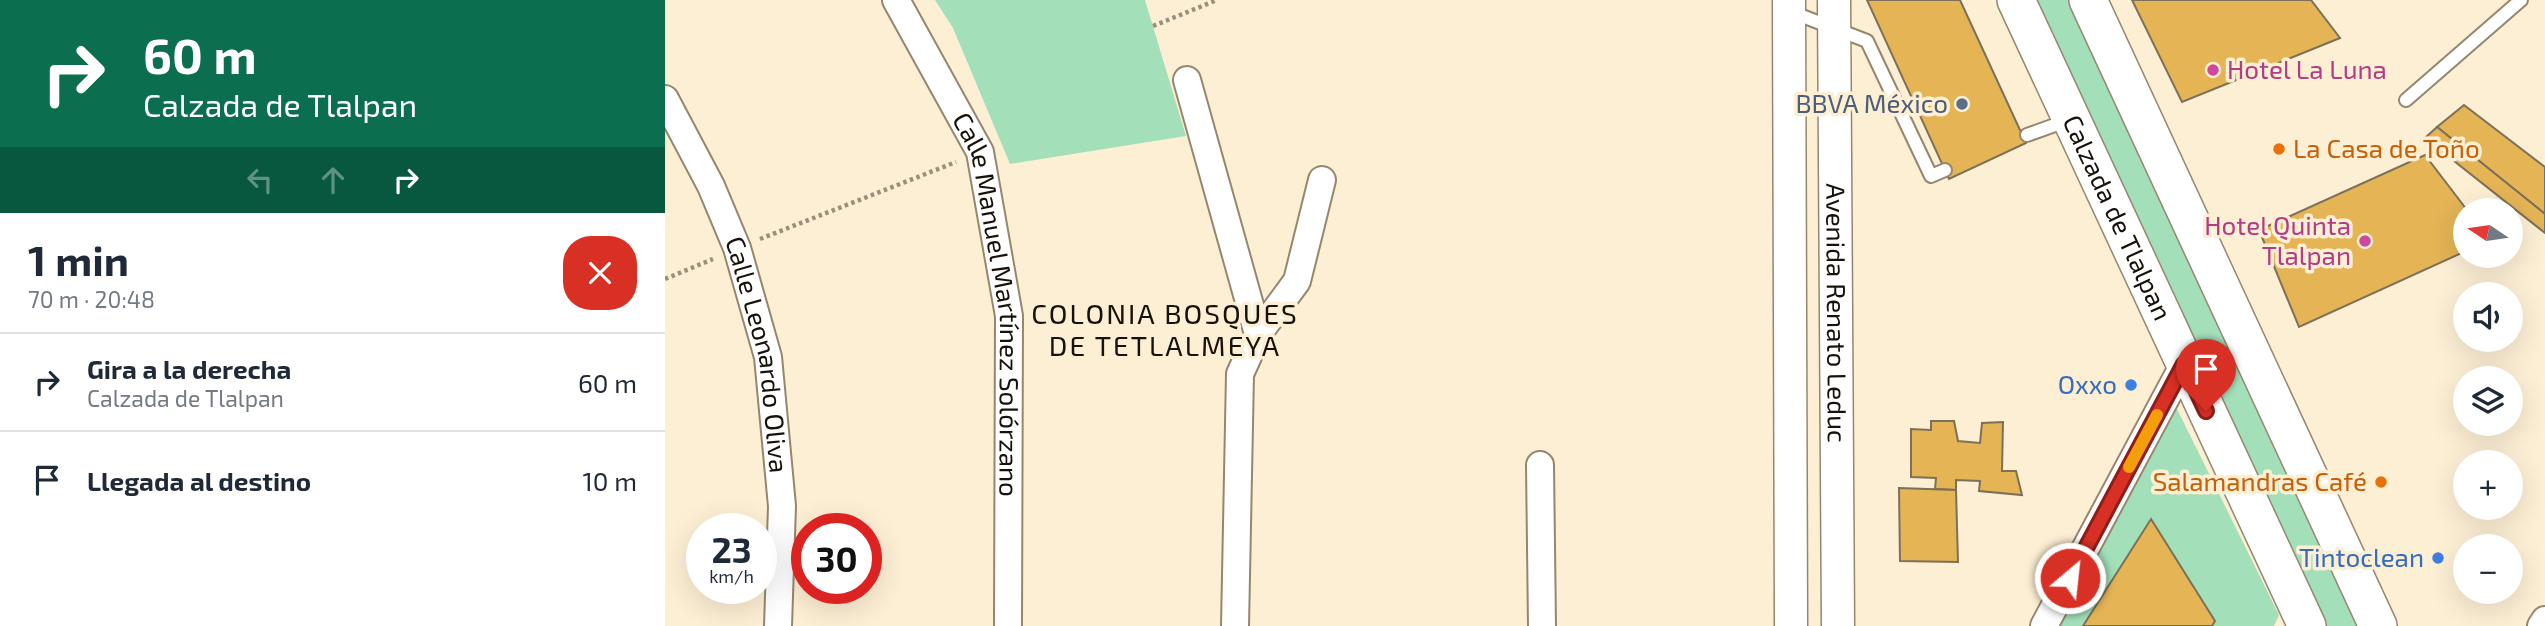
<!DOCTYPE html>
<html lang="es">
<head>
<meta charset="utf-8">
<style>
  body { margin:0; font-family:"Exo 2",sans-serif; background:#f6f6f7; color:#1f2937; height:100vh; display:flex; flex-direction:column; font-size:26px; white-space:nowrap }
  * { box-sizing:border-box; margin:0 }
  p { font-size:23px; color:#747a83 }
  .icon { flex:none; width:38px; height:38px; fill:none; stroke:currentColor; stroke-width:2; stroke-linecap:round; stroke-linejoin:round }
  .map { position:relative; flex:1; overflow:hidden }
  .sheet { display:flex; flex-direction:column; background:#fff; width:665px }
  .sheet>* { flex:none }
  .banner { background:#0b6e4f; color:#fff; overflow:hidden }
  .needle { width:46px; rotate:283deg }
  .buttons { position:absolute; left:1788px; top:198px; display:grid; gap:14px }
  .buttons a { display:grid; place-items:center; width:70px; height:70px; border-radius:50%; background:#fff; box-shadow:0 7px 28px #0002; font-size:35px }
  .speed { position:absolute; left:21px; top:513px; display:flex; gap:14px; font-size:35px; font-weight:700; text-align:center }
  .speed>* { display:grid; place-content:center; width:91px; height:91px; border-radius:50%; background:#fff; box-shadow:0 7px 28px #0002; line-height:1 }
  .speed small { font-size:18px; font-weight:400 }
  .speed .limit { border:10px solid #d22; background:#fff; color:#111 }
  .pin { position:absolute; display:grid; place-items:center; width:60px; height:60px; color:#fff; margin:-72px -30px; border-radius:50% 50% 50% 0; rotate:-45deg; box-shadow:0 0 7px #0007 }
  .pin .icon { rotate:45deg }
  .me { position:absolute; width:77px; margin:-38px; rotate:28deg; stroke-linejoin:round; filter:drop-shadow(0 0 5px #0008) }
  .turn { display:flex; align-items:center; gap:24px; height:147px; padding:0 28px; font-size:32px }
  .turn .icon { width:91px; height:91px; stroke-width:2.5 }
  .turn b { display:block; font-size:49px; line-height:60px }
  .lanes { display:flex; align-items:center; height:66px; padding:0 28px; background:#0003; justify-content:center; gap:35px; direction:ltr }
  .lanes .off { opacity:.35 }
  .round { display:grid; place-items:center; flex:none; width:74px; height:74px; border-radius:28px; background:#f6f6f7 }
  .overview { display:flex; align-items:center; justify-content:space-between; height:119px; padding:0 28px }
  h1 { font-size:42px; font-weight:700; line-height:52px }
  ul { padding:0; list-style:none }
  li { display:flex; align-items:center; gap:21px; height:98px; padding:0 28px; border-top:2px solid #e0e1e3 }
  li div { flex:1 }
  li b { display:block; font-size:26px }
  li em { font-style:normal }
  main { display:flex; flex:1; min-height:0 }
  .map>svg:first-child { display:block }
</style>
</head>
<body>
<main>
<section class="sheet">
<div class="banner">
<div class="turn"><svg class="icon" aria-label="right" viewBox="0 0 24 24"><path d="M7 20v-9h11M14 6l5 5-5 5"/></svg><div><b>60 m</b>Calzada de Tlalpan</div></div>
<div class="lanes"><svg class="icon off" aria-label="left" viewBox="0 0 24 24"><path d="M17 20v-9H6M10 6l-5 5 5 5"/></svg><svg class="icon off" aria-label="ahead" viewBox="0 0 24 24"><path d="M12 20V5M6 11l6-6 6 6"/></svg><svg class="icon" aria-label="right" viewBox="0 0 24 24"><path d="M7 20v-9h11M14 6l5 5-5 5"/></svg></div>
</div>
<div class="overview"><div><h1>1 min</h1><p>70 m · 20:48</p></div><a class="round" style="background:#d93025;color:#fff"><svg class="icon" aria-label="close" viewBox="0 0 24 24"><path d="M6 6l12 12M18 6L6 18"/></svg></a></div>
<ul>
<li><svg class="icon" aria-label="right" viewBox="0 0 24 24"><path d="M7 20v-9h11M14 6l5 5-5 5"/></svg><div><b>Gira a la derecha</b><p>Calzada de Tlalpan</p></div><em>60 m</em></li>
<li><svg class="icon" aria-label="arrive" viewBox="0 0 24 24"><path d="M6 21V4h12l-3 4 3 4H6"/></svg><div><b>Llegada al destino</b></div><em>10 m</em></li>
</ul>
</section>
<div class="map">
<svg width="1880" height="626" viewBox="0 0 1880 626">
  <rect width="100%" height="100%" fill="#fdefd4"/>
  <g fill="#a3e0ba">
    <polygon points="270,0 480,0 521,136 345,164 288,28"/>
    <polygon points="1365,0 1419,0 1722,626 1651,626"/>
    <polygon points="1511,407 1614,615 1609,626 1394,626"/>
  </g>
  <g fill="#e4b455" stroke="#7d7058" stroke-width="2">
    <polygon points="1202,0 1295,0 1361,143 1284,179"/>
    <polygon points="1467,0 1646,0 1675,38 1517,102"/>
    <polygon points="1799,105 1880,167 1880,214 1772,127"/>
    <polygon points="1772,127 1880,214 1880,233 1760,138"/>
    <polygon points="1760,155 1802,210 1801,251 1634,327 1594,230"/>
    <polygon points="1266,421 1289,421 1293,441 1315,443 1317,423 1338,422 1337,471 1351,471 1357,495 1314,491 1315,481 1291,480 1291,490 1270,489 1271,478 1246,477 1246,429 1266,430"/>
    <polygon points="1234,488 1291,490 1293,562 1235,561"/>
    <polygon points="1486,519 1550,621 1547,626 1418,626"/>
  </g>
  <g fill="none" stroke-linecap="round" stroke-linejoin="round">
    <defs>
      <g id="service">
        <polyline points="1124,11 1202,41 1266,176 1280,170"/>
        <polyline points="1741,100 1856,0"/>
        <polyline points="1362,135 1404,120"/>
      </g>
      <g id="minor">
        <path id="s1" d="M 231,0 L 315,152 L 344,316 L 343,626"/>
        <polyline points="522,80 593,334 575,374 570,626"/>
        <path id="s2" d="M 0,99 L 46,186 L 72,248 L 103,357 L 117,506 L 113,626"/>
        <polyline points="593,334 632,281 657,180"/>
        <polyline points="875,465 877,626"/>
        <polyline points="1379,626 1519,364"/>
        <polyline points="1876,626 1880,620"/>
      </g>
      <g id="tertiary">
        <polyline points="1124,0 1126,626"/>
        <path id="s3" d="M 1169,0 L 1173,626"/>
      </g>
      <g id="secondary">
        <path id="s4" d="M 1351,0 L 1642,626"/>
        <polyline points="1423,0 1713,626"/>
      </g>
    </defs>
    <use href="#service" stroke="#95876f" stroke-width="16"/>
    <use href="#minor" stroke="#95876f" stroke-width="30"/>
    <use href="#tertiary" stroke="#95876f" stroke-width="35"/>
    <use href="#secondary" stroke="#95876f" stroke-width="40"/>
    <g stroke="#998f7b" stroke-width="4.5" stroke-dasharray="3.5 3.5" stroke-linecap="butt">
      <polyline points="488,26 552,0"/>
      <polyline points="95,239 291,162"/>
      <polyline points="0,279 48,259"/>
    </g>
    <use href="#service" stroke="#fff" stroke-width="12"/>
    <use href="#minor" stroke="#fff" stroke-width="26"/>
    <use href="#tertiary" stroke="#fff" stroke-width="32"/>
    <use href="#secondary" stroke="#fff" stroke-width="37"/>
  </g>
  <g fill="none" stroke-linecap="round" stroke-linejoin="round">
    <defs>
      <polyline id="route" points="1405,578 1519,364 1541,411"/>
    </defs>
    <use href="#route" stroke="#8d1f18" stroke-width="18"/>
    <use href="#route" stroke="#d93025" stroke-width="12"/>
    <polyline stroke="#f59e0b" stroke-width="12" points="1464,467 1492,415"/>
  </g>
  <g fill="#d1479c" stroke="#fdefd4" stroke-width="2.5">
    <circle cx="1548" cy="70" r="7"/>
    <circle cx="1700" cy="241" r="7"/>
  </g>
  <circle fill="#5c6f8a" stroke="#fdefd4" stroke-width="2.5" cx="1297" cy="104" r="7"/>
  <g fill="#e8710a" stroke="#fdefd4" stroke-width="2.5">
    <circle cx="1614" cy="149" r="7"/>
    <circle cx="1716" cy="482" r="7"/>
  </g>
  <g fill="#3f7fe0" stroke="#fdefd4" stroke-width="2.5">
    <circle cx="1466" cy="385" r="7"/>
    <circle cx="1773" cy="558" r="7"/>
  </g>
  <g text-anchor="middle" stroke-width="7" stroke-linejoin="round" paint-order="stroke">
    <g font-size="26" fill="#b23c85" stroke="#fdefd4" text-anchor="start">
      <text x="1562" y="79">Hotel La Luna</text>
      <text x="1686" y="235" text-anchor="end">Hotel Quinta<tspan x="1686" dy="30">Tlalpan</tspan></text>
    </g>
    <g font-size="26" fill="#4e5e75" stroke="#fdefd4" text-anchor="end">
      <text x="1283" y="113">BBVA México</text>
    </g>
    <g font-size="26" fill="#c56008" stroke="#fdefd4" text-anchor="start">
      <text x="1628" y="158">La Casa de Toño</text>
      <text x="1702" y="491" text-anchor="end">Salamandras Café</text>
    </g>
    <g font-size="26" fill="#171209" stroke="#fdefd4">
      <text dy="9" stroke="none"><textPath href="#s4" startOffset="240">Calzada de Tlalpan</textPath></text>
      <text dy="9" stroke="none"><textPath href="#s1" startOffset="326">Calle Manuel Martínez Solórzano</textPath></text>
      <text dy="9" stroke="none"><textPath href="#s3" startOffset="313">Avenida Renato Leduc</textPath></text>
      <text dy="9" stroke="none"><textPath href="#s2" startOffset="275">Calle Leonardo Oliva</textPath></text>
    </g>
    <g font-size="26" fill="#366cbe" stroke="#fdefd4" text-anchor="end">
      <text x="1452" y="394">Oxxo</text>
      <text x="1759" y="567">Tintoclean</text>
    </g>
    <g font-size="28" letter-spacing="2" fill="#171209" stroke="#fdefd4">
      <text x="500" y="324">COLONIA BOSQUES<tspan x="500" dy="32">DE TETLALMEYA</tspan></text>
    </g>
  </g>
</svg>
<div class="buttons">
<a><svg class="needle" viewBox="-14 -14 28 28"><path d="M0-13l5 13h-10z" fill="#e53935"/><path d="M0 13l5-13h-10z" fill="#747a83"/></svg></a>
<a><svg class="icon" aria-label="sound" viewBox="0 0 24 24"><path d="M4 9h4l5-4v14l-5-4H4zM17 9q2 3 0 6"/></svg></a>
<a><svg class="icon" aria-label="layers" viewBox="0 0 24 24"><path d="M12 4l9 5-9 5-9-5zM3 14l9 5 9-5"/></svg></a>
<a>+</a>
<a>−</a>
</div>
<div class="speed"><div>23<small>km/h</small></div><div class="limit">30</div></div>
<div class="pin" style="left:1541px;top:411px;background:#d93025"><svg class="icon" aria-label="arrive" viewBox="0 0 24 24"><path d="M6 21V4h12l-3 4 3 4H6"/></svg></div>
<svg class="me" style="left:1405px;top:578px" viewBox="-20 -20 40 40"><circle r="17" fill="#d93025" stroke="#fff" stroke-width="3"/><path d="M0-11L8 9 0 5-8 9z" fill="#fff"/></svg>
</div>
</main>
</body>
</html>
